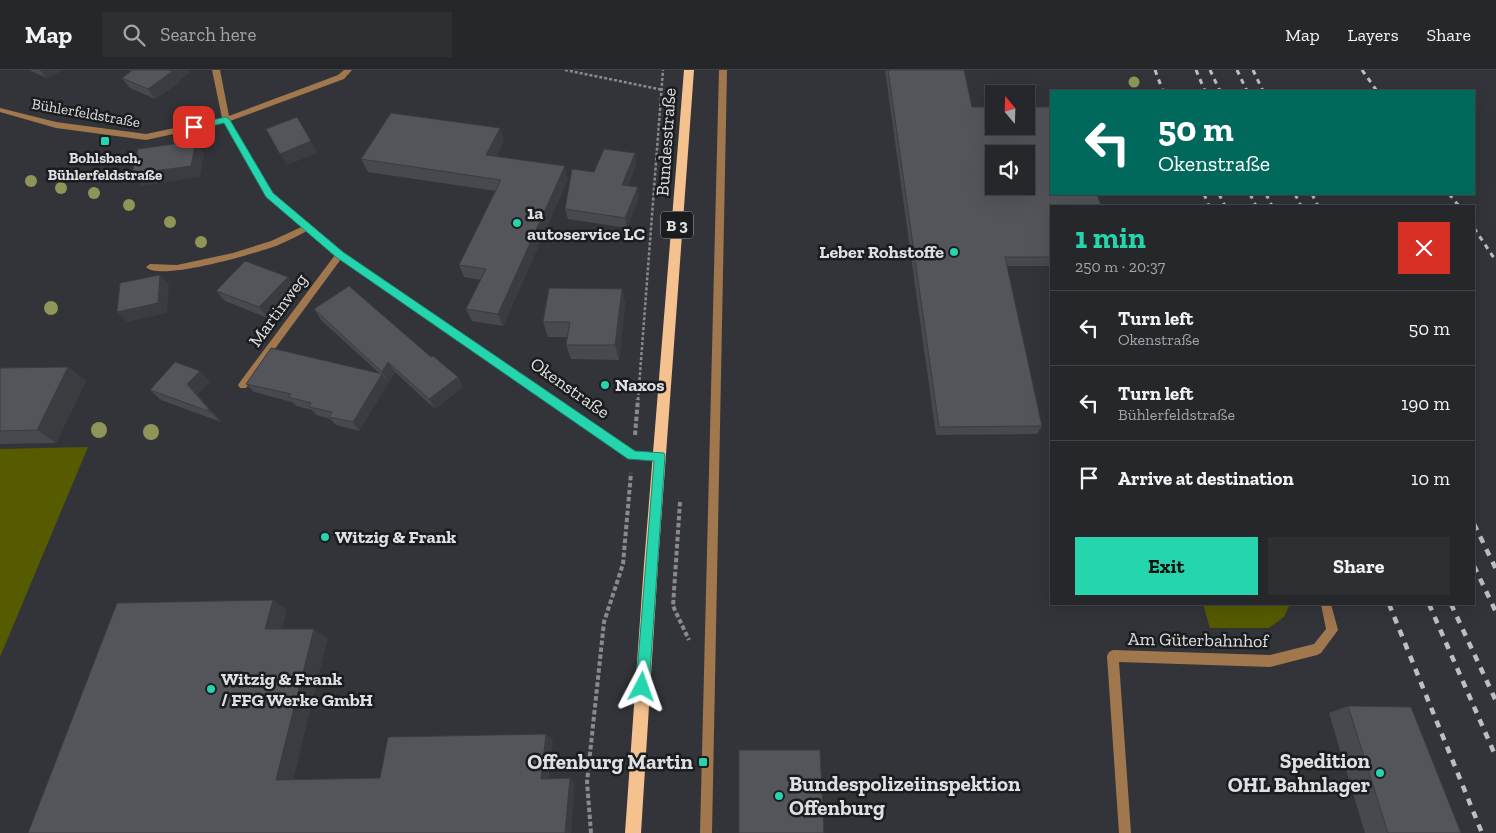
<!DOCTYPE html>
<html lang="en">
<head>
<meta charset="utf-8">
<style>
  body { margin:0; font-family:"Zilla Slab",serif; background:#2e2f33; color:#f1f3f6; height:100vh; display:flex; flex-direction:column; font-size:19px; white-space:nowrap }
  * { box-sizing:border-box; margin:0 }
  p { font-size:16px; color:#a4a5a9 }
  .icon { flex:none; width:28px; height:28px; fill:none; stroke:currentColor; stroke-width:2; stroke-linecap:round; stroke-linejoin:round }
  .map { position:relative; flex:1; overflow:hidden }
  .drawer { position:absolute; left:1050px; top:135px; width:425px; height:400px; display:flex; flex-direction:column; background:#26272b; border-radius:0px; box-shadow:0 5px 20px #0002,0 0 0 1px #424447 }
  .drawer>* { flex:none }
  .guide { position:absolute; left:1050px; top:20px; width:425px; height:105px; border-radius:0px; box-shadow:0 5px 20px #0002,0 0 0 1px #424447; background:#00695c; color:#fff; overflow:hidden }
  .needle { width:32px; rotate:341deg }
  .tools { position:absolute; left:985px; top:15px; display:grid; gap:10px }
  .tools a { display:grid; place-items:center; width:50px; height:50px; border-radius:0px; background:#26272b; box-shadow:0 5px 20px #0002,0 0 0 1px #424447; font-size:25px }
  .pin { position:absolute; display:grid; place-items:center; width:42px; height:42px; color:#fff; margin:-21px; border-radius:10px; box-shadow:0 2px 8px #0006 }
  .me { position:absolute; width:55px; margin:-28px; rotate:4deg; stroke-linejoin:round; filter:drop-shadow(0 0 4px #0008) }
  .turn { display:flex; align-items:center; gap:18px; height:105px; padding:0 25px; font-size:22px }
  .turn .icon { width:65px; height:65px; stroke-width:2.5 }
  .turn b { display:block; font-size:35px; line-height:42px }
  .round { display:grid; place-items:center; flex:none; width:52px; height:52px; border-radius:0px; background:#2e2f33 }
  .summary { display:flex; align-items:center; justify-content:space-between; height:85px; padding:0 25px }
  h1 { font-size:30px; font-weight:700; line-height:38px; color:#25d5ae }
  .cta { display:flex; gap:10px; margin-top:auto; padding:10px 25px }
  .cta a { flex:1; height:58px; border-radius:0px; background:#25d5ae; color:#111; font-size:20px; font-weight:700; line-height:58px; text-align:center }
  .cta a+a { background:#2e2f33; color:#f1f3f6 }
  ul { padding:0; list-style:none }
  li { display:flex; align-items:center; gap:15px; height:75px; padding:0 25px; border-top:1px solid #424447 }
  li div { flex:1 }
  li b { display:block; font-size:19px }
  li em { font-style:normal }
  header { display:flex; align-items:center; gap:30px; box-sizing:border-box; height:70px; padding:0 25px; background:#26272b; border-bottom:1px solid #424447 }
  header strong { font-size:24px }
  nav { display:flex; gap:28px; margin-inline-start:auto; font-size:18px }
  .search { width:350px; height:45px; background:#2e2f33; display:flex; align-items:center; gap:12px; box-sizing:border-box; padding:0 18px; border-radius:0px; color:#a4a5a9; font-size:19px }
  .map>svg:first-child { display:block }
</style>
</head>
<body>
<header>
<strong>Map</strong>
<div class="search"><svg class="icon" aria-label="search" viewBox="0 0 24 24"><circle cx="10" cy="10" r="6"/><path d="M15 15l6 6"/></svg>Search here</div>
<nav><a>Map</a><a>Layers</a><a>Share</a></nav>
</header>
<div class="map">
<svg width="1496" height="763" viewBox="0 0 1496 763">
  <rect width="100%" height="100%" fill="#333439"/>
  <g fill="#565b00">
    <polygon points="88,377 0,587 0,379"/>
    <polygon points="1203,534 1290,534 1284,547 1269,558 1210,558"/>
  </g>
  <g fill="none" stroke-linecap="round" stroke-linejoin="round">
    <g stroke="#898a8e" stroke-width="2.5" stroke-dasharray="3 2" stroke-linecap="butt">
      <polyline points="565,0 663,20"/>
      <polyline points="638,330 663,0"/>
    </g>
    <g stroke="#898a8e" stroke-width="4" stroke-dasharray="4.5 2.5" stroke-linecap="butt">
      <polyline points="635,365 638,329"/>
      <polyline points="680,432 673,536 689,570"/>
      <polyline points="591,763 587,712 604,552 623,494 631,403"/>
    </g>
    <g fill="#a1774d" fill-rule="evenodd">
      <polygon points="719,0 727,0 712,763 700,763"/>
      <path d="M 308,154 L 311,155 L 311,159 C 299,165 288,171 276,176 C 256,183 160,212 146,197 L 150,194 L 177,195 L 233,183 L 271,171 Z"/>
    </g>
    <g fill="#a1774d" fill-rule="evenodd">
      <polygon points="212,0 220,0 229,46 338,5 344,0 352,0 344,9 230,51 273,123 343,182 635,381 660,383 664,384 665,387 664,390 660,391 629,388 341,189 246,318 240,318 238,315 240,312 335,185 267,127 224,53 146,70 56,58 0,42 0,38 56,52 146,64 222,48"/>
      <polygon points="1321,534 1331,534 1338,560 1321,583 1317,585 1270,597 1119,592 1131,763 1119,763 1107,586 1109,582 1113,580 1270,585 1314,574 1326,559"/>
    </g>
    <polygon fill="#f5c18f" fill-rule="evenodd" points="684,0 694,0 658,494 641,763 625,763 644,494"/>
    <g stroke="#bebfc2" stroke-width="3" stroke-dasharray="5 5" stroke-linecap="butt">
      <polyline points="1155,0 1163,21"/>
      <polyline points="1196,0 1205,21"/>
      <polyline points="1210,0 1220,21"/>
      <polyline points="1237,0 1247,21"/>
      <polyline points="1253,0 1263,21"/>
      <polyline points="1362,0 1377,21"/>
      <polyline points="1204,124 1209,136"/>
      <polyline points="1219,124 1225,136"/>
      <polyline points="1250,124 1256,136"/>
      <polyline points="1266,124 1272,136"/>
      <polyline points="1295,124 1301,136"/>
      <polyline points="1312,124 1318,136"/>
      <polyline points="1449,124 1459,136"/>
      <polyline points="1474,158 1496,191"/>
    </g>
    <g stroke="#bebfc2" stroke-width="4.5" stroke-dasharray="7 7" stroke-linecap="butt">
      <polyline points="1474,454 1496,499"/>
      <polyline points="1474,496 1496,542"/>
      <polyline points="1389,534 1482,763"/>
      <polyline points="1429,534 1496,687"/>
      <polyline points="1451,534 1496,631"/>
    </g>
  </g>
  <g fill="#8f9556">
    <circle cx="1134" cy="12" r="5.5"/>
    <circle cx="31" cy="111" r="6"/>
    <circle cx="61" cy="118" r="6"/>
    <circle cx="94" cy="123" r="6"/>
    <circle cx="129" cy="135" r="6"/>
    <circle cx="170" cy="152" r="6"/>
    <circle cx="201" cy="172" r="6"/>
    <circle cx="51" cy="238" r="7"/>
    <circle cx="99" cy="360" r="8"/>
    <circle cx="151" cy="362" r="8"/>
  </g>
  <g fill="#47494e">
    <polygon points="29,0 62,0 52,6 47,8"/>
    <polygon points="129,0 188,0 190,2 179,10 180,12 155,29 130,18 122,8 131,1"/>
    <polygon points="885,0 964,0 972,37 1051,136 1051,196 1007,196 1042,356 1037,364 936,365"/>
    <polygon points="504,71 496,86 568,109 503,256 472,251 466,239 481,210 464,207 459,195 496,121 368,102 361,89"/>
    <polygon points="635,83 636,94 628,116 639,127 627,158 568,149 565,139 594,102"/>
    <polygon points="295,217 268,248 225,231 216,221"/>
    <polygon points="622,219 625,234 619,290 571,289 566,275 568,267 548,267 543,252"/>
    <polygon points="314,239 431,287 458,307 463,317 435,339 395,302 389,312 386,309 388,313 359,361 336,355 330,349 316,345 312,340 296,336 292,332 254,322 246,314 379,303 321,250"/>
    <polygon points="68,297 86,311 56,373 0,374 0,298"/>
    <polygon points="210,311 197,324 221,352 161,330 150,320"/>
    <polygon points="1348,636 1461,763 1365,763 1329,643"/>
  </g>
  <g fill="#3a3c40">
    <polygon points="40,0 62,0 52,6 47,8"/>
    <polygon points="171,0 188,0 190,2 179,10 180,12 155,29 148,19"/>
    <polygon points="500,58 504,71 490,98 486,85"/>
    <polygon points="196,71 204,83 200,107 142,116 132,104"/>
    <polygon points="311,71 318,83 287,95 280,84"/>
    <polygon points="635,83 636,94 624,125 622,115"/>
    <polygon points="565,96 568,109 503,256 498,244"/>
    <polygon points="638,117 639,127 627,158 625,148"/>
    <polygon points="160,205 169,214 167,243 127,252 117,242"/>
    <polygon points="288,207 295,217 268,248 259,237"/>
    <polygon points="622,219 625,234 619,290 615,275"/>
    <polygon points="388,292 395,302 389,312 382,302"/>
    <polygon points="68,297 86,311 56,373 37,360"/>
    <polygon points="200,301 210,311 197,324 221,352 211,342 187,314"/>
    <polygon points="382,304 388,313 359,361 353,352"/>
    <polygon points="458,307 463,317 435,339 429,329"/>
    <polygon points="273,530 287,540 280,568 265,559"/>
    <polygon points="314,559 328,568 292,715 276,710"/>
    <polygon points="546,664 553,670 548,714 541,709"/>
    <polygon points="570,708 575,713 571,763 565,763"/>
  </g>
  <g fill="#53555b" stroke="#3a3c40" fill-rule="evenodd">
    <polygon points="133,0 171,0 170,0 173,1 148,19 122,8"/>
    <path d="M 888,0 L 964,0 L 972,37 L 994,37 L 994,56 L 1026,56 L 1026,37 L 1051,37 L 1051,124 L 1097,124 L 1101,136 L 1051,136 L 1051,187 L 1005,187 L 1042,356 L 939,357 ZM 994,84 L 1026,84 L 1026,116 L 994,116 Z"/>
    <polygon points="391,43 500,58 486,85 565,96 498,244 466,239 486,199 459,195 501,110 361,89"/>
    <polygon points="297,47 311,71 280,84 266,59"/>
    <polygon points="196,71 191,96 132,104 138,79"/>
    <polygon points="604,79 635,83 622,115 638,117 625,148 565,139 572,99 594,102"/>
    <polygon points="245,191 288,207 259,237 216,221"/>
    <polygon points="160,205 158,233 117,242 120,213"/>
    <polygon points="349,216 431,287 433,286 458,307 429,329 388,292 382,302 314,239"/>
    <polygon points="549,218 622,219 615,275 566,275 570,252 543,252"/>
    <polygon points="271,278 382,304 353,352 329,347 332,342 309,337 311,333 288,327 291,324 246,314"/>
    <polygon points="175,292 200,301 187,314 211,342 150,320"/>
    <polygon points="68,297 37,360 0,361 0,298"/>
    <polygon points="273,530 265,559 314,559 276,710 380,708 388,667 546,664 541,709 570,708 565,763 28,763 117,533"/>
    <polygon points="1348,636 1411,637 1461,763 1388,763"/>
    <polygon points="739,680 820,680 824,763 739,763"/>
  </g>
  <polygon fill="#25d5ae" stroke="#188a71" points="226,47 230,50 273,123 343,182 635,381 664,383 665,386 649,617 647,622 642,624 638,622 636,617 654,391 628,389 336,187 266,127 224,53 194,60 190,57 194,54"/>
  <g fill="#25d5ae" stroke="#1b1c1e" stroke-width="2">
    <rect x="100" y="66" width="10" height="10" rx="2.5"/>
    <circle cx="517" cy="153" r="5"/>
    <circle cx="954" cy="182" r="5"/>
    <circle cx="605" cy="315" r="5"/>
    <circle cx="325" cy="467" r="5"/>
    <circle cx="211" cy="619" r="5"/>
    <rect x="698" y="687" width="10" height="10" rx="2.5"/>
    <circle cx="1380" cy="703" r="5"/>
    <circle cx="779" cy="726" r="5"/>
  </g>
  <g text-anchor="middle" stroke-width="5" stroke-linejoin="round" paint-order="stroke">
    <g font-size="15" fill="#dfe0e3" stroke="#1b1c1e">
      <text transform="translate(86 43) rotate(10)" y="5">Bühlerfeldstraße</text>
    </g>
    <g font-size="15" font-weight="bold" fill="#dfe0e3" stroke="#1b1c1e">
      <text x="105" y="93">Bohlsbach,<tspan x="105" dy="17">Bühlerfeldstraße</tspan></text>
    </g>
    <rect fill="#1b1c1e" stroke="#a4a5a8" stroke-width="1" x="661" y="141.5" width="32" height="27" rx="4"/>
    <g font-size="16" font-weight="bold" fill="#dfe0e3">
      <text x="677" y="161">B 3</text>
    </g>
    <g font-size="18" fill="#dfe0e3" stroke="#1b1c1e">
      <text transform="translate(666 72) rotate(-86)" y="6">Bundesstraße</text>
      <text transform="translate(278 240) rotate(-54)" y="6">Martinweg</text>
      <text transform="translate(570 318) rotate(35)" y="6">Okenstraße</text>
      <text transform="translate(1198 570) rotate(1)" y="6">Am Güterbahnhof</text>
    </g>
    <g font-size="18" font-weight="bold" fill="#dfe0e3" stroke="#1b1c1e" text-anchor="start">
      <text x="527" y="149">1a<tspan x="527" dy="21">autoservice LC</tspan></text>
      <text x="944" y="188" text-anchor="end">Leber Rohstoffe</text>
      <text x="615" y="321">Naxos</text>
      <text x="335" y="473">Witzig &amp; Frank</text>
      <text x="221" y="615">Witzig &amp; Frank<tspan x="221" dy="21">/ FFG Werke GmbH</tspan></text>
    </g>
    <g font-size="21" font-weight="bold" fill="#dfe0e3" stroke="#1b1c1e" text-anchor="end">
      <text x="1370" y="698">Spedition<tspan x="1370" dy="24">OHL Bahnlager</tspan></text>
      <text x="693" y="699">Offenburg Martin</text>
      <text x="789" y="721" text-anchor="start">Bundespolizeiinspektion<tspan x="789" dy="24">Offenburg</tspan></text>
    </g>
  </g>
</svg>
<div class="tools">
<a><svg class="needle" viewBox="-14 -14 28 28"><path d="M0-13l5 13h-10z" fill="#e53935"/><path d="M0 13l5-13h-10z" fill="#a4a5a9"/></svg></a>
<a><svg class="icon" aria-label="sound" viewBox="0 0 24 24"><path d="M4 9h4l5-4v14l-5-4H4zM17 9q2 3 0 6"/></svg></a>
</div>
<div class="pin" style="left:194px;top:57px;background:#d93025"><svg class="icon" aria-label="arrive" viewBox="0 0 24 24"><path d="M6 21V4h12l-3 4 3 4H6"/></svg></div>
<svg class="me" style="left:642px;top:617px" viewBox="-20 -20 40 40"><path d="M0-17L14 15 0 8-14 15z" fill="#25d5ae" stroke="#fff" stroke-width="4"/></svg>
<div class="guide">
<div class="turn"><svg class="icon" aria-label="left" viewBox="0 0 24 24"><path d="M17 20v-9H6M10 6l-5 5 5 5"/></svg><div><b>50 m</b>Okenstraße</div></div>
</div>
<section class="drawer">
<div class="summary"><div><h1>1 min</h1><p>250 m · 20:37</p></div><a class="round" style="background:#d93025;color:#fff"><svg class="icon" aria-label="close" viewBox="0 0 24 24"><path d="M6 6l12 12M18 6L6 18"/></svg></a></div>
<ul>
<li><svg class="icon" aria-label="left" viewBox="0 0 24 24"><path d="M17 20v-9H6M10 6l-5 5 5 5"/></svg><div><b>Turn left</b><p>Okenstraße</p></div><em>50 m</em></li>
<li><svg class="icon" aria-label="left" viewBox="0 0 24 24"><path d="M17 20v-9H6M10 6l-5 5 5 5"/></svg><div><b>Turn left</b><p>Bühlerfeldstraße</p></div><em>190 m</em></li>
<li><svg class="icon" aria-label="arrive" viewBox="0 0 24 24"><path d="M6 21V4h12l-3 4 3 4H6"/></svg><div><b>Arrive at destination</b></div><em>10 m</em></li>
</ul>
<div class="cta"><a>Exit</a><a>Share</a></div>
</section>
</div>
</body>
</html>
